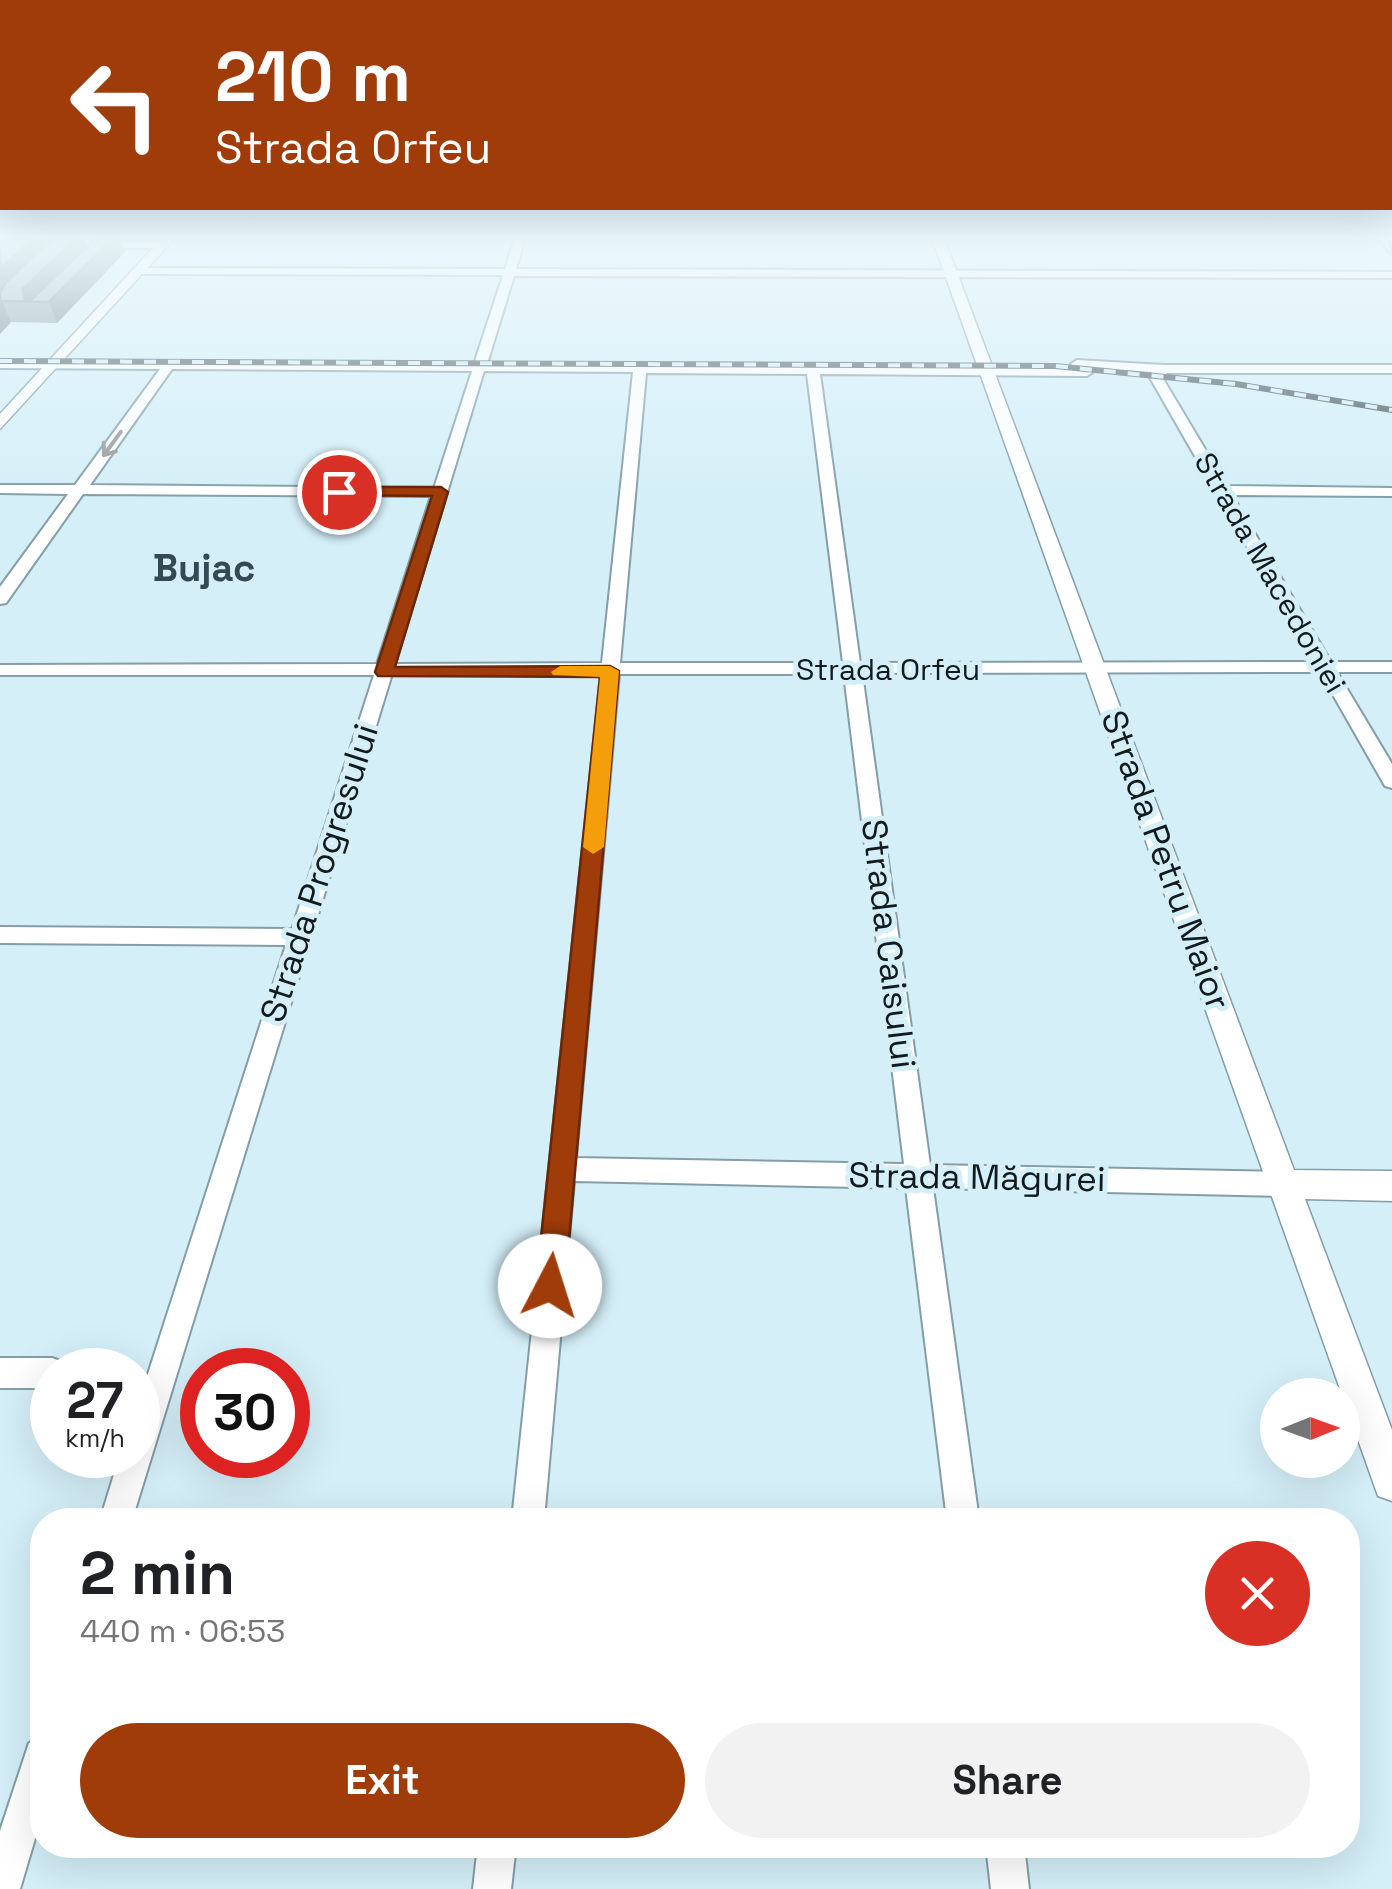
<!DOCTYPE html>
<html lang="en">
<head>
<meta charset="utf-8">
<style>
  body { margin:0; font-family:"Space Grotesk",sans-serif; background:#f2f2f2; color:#202124; height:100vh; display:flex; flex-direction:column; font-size:38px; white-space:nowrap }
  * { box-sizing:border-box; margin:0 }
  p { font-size:32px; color:#757577 }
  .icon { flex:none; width:55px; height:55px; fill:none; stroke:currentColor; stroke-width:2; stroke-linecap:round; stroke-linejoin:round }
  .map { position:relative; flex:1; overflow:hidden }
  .sheet { position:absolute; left:30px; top:1508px; width:1330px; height:350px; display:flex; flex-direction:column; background:#fff; border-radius:40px; box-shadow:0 10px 40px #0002 }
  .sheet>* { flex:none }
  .top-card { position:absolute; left:0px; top:0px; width:1392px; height:210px; box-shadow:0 10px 40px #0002; background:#a03c09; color:#fff; overflow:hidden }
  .needle { width:65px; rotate:89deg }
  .controls { position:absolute; left:1260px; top:1378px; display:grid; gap:20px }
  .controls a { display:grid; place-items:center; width:100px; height:100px; border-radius:50%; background:#fff; box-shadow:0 10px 40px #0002; font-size:50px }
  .speed { position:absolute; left:30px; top:1348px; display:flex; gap:20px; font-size:50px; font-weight:700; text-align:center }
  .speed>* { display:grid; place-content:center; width:130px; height:130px; border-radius:50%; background:#fff; box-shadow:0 10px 40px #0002; line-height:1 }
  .speed small { font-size:25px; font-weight:400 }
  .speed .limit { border:15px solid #d22; background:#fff; color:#111 }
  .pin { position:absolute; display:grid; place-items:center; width:85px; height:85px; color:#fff; margin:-42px; border:5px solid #fff; border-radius:50%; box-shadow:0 2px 10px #0007 }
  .me { position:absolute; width:110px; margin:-55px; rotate:5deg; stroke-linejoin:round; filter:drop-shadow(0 0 8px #0008) }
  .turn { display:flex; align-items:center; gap:35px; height:210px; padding:0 50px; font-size:45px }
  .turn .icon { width:130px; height:130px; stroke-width:2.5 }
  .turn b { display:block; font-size:70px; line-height:85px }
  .round { display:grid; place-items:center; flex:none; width:105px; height:105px; border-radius:52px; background:#f2f2f2 }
  .summary { display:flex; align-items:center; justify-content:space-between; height:170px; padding:0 50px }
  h1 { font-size:60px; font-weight:700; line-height:75px }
  .cta { display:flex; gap:20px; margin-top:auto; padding:20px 50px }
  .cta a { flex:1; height:115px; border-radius:60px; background:#a03c09; color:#fff; font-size:40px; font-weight:700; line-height:115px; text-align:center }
  .cta a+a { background:#f2f2f2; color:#202124 }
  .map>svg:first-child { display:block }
</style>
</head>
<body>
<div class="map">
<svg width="1392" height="1889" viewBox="0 0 1392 1889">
  <rect width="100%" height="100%" fill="#d4eff8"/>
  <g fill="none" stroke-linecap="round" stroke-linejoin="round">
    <defs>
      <polyline id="service" points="72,245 163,245"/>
      <g id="minor">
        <path d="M 515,238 L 525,238 L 516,269 L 1392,272 L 1392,278 L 514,276 L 487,364 L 1083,368 L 1073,367 L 1071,364 L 1077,360 L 1164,365 L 1392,365 L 1392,373 L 1167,373 L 1162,377 L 1227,486 L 1392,488 L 1392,496 L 1232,495 L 1331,662 L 1392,662 L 1392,672 L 1337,672 L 1392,764 L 1392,788 L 1385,786 L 1320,672 L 862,673 L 930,1165 L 1284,1172 L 1293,1176 L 1297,1184 L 1293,1192 L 1284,1196 L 933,1188 L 979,1520 L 947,1520 L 906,1188 L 574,1181 L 544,1520 L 512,1520 L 601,674 L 392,674 L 132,1520 L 100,1520 L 120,1455 L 138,1455 L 138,1405 L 286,945 L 0,943 L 0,927 L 292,929 L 374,675 L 0,675 L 0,665 L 377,664 L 431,496 L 83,494 L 6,603 L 0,604 L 0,587 L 68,494 L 0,493 L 0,485 L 75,485 L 160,369 L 0,368 L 0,360 L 474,364 L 503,275 L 140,274 L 134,271 L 140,268 L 505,269 ZM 1088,368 L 1152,372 L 1149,376 L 1313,662 L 860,663 L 820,374 L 1087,376 L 1093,372 ZM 172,369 L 472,371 L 434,488 L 90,485 ZM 484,371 L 633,372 L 602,663 L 395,664 ZM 646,373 L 807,374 L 843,663 L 620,663 ZM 619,674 L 844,674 L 904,1164 L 576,1158 Z"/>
        <polygon points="1377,238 1387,238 1392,254"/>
        <polygon points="0,1358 52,1358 63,1362 66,1370 52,1370 52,1388 0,1388"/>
        <polygon points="42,1738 42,1815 20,1889 0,1889 0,1831 29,1743"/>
        <polygon points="478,1845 516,1845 511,1889 473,1889"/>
        <polygon points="986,1845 1024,1845 1029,1889 991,1889"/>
      </g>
      <g id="tertiary">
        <polygon points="162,238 175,238 0,429 0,414"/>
        <polygon points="932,238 944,238 1294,1170 1392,1171 1392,1201 1305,1199 1392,1430 1392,1501 1378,1496 1373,1482"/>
      </g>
    </defs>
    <use href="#service" stroke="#849da6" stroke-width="9"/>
    <use href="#minor" stroke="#849da6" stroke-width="4"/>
    <use href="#tertiary" stroke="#849da6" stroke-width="3"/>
    <use href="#service" stroke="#fff" stroke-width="6"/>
    <use href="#minor" fill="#fff" fill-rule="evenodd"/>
    <use href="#tertiary" fill="#fff" fill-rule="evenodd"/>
    <defs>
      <polyline id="rail" points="0,361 1055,366 1236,384 1392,410"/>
    </defs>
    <use href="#rail" stroke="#4b595e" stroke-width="6"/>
    <use href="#rail" stroke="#d4eff8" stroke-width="4" stroke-dasharray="12" stroke-linecap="butt"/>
  </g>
  <polygon fill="#8499a1" points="0,238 50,241 53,238 84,238 87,246 96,238 121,238 125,252 57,323 11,322 0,334"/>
  <g fill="#6b7d83">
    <polygon points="33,238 49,238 52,247 0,301 0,269"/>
    <polygon points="76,238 84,238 89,252 40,302 25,301 23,289"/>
    <polygon points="113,238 121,238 125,252 57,323 49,302"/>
    <polygon points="2,301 11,322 0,334 0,304"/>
  </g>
  <g fill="#99b2bb" stroke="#6b7d83" stroke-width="2.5">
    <polygon points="0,238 33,238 0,269"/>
    <polygon points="53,238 76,238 23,289 25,300 32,299 96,238 113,238 49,302 2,301 0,304 0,292 7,281"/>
  </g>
  <defs><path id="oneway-shaft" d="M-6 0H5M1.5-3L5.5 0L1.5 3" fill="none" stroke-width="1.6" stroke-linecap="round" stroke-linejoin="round" transform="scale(2.5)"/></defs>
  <use stroke="#949899" href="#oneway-shaft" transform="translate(112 444) rotate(126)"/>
  <linearGradient id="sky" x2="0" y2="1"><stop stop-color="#7bafd5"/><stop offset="0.47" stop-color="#ecf8fc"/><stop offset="1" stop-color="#ecf8fc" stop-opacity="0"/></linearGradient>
  <rect width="1392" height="502" fill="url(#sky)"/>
  <polygon fill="#a03c09" stroke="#682706" stroke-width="2.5" points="339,487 441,487 448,492 395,667 610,666 619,671 565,1286 560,1296 550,1300 540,1296 536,1286 600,677 378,676 375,672 432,496 334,495 334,489"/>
  <polygon fill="#f59e0b" points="560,666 610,666 619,671 604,847 593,854 583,847 600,677 553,675 551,672"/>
  <g text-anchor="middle" stroke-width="10" stroke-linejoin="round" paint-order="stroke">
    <g font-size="30" fill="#111a1d" stroke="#d4eff8">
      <text transform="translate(1270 573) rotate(60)" y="10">Strada Macedoniei</text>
      <text x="888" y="680">Strada Orfeu</text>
    </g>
    <g font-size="35" fill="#111a1d" stroke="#d4eff8">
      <text transform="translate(1166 860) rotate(70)" y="12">Strada Petru Maior</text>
      <text transform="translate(319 873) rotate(-72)" y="12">Strada Progresului</text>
      <text transform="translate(889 944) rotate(83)" y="12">Strada Caisului</text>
      <text transform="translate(977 1177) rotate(1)" y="12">Strada Măgurei</text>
    </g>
    <g font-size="38" font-weight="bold" fill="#334a52" stroke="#d4eff8">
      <text x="204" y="581">Bujac</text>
    </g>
  </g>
</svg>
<div class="controls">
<a><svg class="needle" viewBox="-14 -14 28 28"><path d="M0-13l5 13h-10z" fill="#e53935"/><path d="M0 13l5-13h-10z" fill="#757577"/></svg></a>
</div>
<div class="speed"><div>27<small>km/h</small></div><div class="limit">30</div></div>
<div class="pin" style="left:339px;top:492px;background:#d93025"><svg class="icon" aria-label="arrive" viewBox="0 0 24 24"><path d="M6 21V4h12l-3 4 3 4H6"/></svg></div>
<svg class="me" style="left:550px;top:1286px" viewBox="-20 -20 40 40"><circle r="19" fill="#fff"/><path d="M0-13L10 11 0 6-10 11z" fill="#a03c09"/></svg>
<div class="top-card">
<div class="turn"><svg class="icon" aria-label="left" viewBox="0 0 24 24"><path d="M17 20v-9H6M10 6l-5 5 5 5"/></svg><div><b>210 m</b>Strada Orfeu</div></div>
</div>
<section class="sheet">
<div class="summary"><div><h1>2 min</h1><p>440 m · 06:53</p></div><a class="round" style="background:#d93025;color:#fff"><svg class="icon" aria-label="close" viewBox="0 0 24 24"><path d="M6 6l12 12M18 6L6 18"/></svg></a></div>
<div class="cta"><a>Exit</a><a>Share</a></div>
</section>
</div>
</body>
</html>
